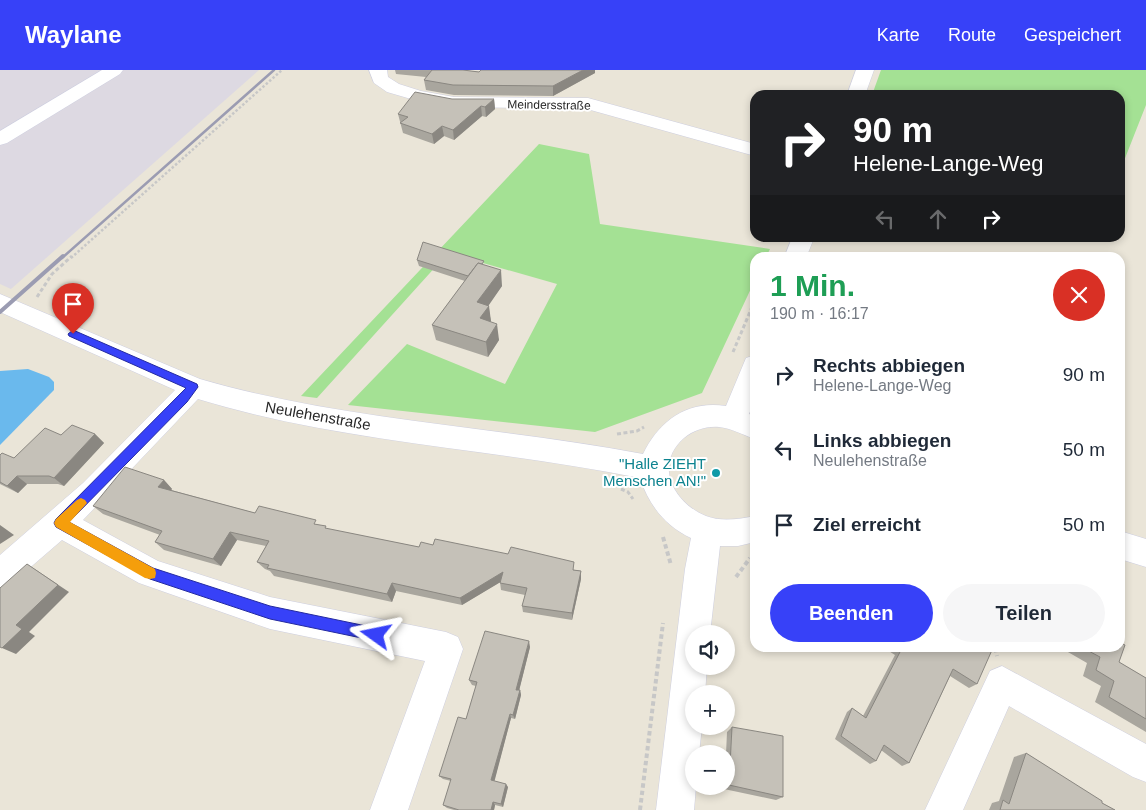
<!DOCTYPE html>
<html lang="de">
<head>
<meta charset="utf-8">
<style>
  body { margin:0; font-family:Arial,sans-serif; background:#f6f6f7; color:#1f2937; height:100vh; display:flex; flex-direction:column; font-size:19px; white-space:nowrap }
  * { box-sizing:border-box; margin:0 }
  p { font-size:16px; color:#747a83 }
  .icon { flex:none; width:28px; height:28px; fill:none; stroke:currentColor; stroke-width:2; stroke-linecap:round; stroke-linejoin:round }
  .map { position:relative; flex:1; overflow:hidden }
  .panel { position:absolute; left:750px; top:182px; width:375px; height:400px; display:flex; flex-direction:column; background:#fff; border-radius:15px; box-shadow:0 2px 8px #0003 }
  .panel>* { flex:none }
  .hud { position:absolute; left:750px; top:20px; width:375px; height:152px; border-radius:15px; box-shadow:0 2px 8px #0003; background:#202124; color:#fff; overflow:hidden }
  .buttons { position:absolute; left:685px; top:555px; display:grid; gap:10px }
  .buttons a { display:grid; place-items:center; width:50px; height:50px; border-radius:50%; background:#fff; box-shadow:0 2px 8px #0003; font-size:25px }
  .pin { position:absolute; display:grid; place-items:center; width:42px; height:42px; color:#fff; margin:-51px -21px; border-radius:50% 50% 50% 0; rotate:-45deg; box-shadow:0 0 5px #0007 }
  .pin .icon { rotate:45deg }
  .me { position:absolute; width:55px; margin:-28px; rotate:282deg; stroke-linejoin:round; filter:drop-shadow(0 0 4px #0008) }
  .turn { display:flex; align-items:center; gap:18px; height:105px; padding:0 20px; font-size:22px }
  .turn .icon { width:65px; height:65px; stroke-width:2.5 }
  .turn b { display:block; font-size:35px; line-height:42px }
  .lanes { display:flex; align-items:center; height:48px; padding:0 20px; background:#0003; justify-content:center; gap:25px; direction:ltr }
  .lanes .off { opacity:.35 }
  .round { display:grid; place-items:center; flex:none; width:52px; height:52px; border-radius:26px; background:#f6f6f7 }
  .headline { display:flex; align-items:center; justify-content:space-between; height:85px; padding:0 20px }
  h1 { font-size:30px; font-weight:700; line-height:38px; color:#1e9e55 }
  .button { display:flex; gap:10px; margin-top:auto; padding:10px 20px }
  .button a { flex:1; height:58px; border-radius:30px; background:#3741f8; color:#fff; font-size:20px; font-weight:700; line-height:58px; text-align:center }
  .button a+a { background:#f6f6f7; color:#1f2937 }
  ul { padding:0; list-style:none }
  li { display:flex; align-items:center; gap:15px; height:75px; padding:0 20px }
  li div { flex:1 }
  li b { display:block; font-size:19px }
  li em { font-style:normal }
  header { display:flex; align-items:center; gap:30px; box-sizing:border-box; height:70px; padding:0 25px; background:#3741f8; color:#fff }
  header strong { font-size:24px }
  nav { display:flex; gap:28px; margin-inline-start:auto; font-size:18px }
  .map>svg:first-child { display:block }
</style>
</head>
<body>
<header>
<strong>Waylane</strong>
<nav><a>Karte</a><a>Route</a><a>Gespeichert</a></nav>
</header>
<div class="map">
<svg width="1146" height="740" viewBox="0 0 1146 740">
  <rect width="100%" height="100%" fill="#eae5d8"/>
  <polygon fill="#ddd9e2" points="0,0 259,0 11,219 0,214"/>
  <g fill="#a4e194">
    <polygon points="881,0 1146,0 1146,35 1120,101 1120,25 872,25"/>
    <polygon points="539,74 589,84 600,154 770,179 766,187 755,188 755,210 702,323 595,362 348,335 407,274 505,314 557,214 448,183 317,328 301,326"/>
  </g>
  <polygon fill="#6ab9ed" points="28,299 49,307 54,312 54,320 0,375 0,301"/>
  <g fill="none" stroke-linecap="round" stroke-linejoin="round">
    <defs>
      <g id="minor">
        <polygon points="102,0 123,0 120,4 7,73 0,75 0,61"/>
        <polygon points="369,0 387,0 388,7 399,14 421,21 454,27 588,28 755,74 755,86 587,39 454,37 418,31 387,22 374,13"/>
        <polygon points="856,0 874,0 865,25 847,25"/>
        <polygon points="792,168 814,168 806,188 784,188"/>
        <path d="M 0,224 L 200,309 C 344,351 496,356 643,384 C 659,351 687,330 726,336 L 746,288 L 755,285 L 755,329 L 749,344 L 755,346 L 755,369 C 743,365 731,358 719,357 C 706,356 694,360 684,368 C 653,395 674,433 706,446 C 721,452 740,449 755,446 L 755,472 L 738,476 L 720,476 L 710,564 L 694,564 L 694,596 L 707,596 L 705,624 L 694,624 L 694,656 L 702,656 L 699,684 L 694,684 L 694,716 L 696,716 L 694,740 L 656,740 L 685,499 L 691,468 C 665,456 649,435 640,408 C 493,378 342,373 198,329 L 83,450 L 158,491 L 270,527 L 446,562 L 458,567 L 463,579 L 408,740 L 370,740 L 425,591 L 270,559 L 139,513 L 62,470 L 11,514 L 0,519 L 0,485 L 83,413 L 175,320 L 0,242 Z"/>
        <polygon points="1120,461 1146,469 1146,497 1120,489"/>
        <polygon points="1002,596 1146,674 1146,712 1133,707 1009,636 963,740 925,740 990,601"/>
      </g>
    </defs>
    <use href="#minor" stroke="#cecfe0" stroke-width="1"/>
    <polyline stroke="#c7c7c7" stroke-width="2.5" stroke-dasharray="2.5 2" stroke-linecap="butt" points="71,188 282,0"/>
    <g stroke="#c7c7c7" stroke-width="3" stroke-dasharray="4 2.5" stroke-linecap="butt">
      <polyline points="37,227 52,204 72,186"/>
      <polyline points="733,282 755,230"/>
      <polyline points="617,364 637,361 644,357"/>
      <polyline points="621,419 628,422 633,429"/>
    </g>
    <g stroke="#c7c7c7" stroke-width="4" stroke-dasharray="4.5 3" stroke-linecap="butt">
      <polyline points="663,467 671,495"/>
      <polyline points="736,507 750,488"/>
      <polyline points="995,578 997,586"/>
      <polyline points="640,740 663,553"/>
    </g>
    <use href="#minor" fill="#fff" fill-rule="evenodd"/>
    <polyline stroke="#9b9cb2" stroke-width="2.5" points="62,188 274,0"/>
    <polyline stroke="#9b9cb2" stroke-width="4" points="0,242 63,186"/>
  </g>
  <g fill="#a9a69e">
    <polygon points="395,0 463,0 479,2 595,3 553,26 454,25 426,20 424,10 426,7 396,4"/>
    <polygon points="452,29 494,29 495,39 486,47 482,46 454,70 444,66 434,74 403,63 398,44"/>
    <polygon points="417,190 485,195 502,216 488,235 491,252 499,270 488,287 436,270 432,255 465,211 419,196"/>
    <polygon points="95,364 104,373 64,416 58,414 27,414 18,423 0,414 0,385 14,388 61,365"/>
    <polygon points="164,410 172,419 171,420 255,443 319,455 327,459 419,477 433,475 581,501 581,509 572,550 523,542 522,536 525,525 501,520 500,512 462,535 396,521 392,532 274,506 270,501 265,499 257,492 266,476 237,470 221,496 164,480 155,472 160,465 103,444 93,436"/>
    <polygon points="530,577 519,620 520,620 521,625 515,649 511,648 494,711 508,717 503,737 495,735 494,740 454,740 447,738 443,735 451,711 443,709 439,706 466,649 476,616 472,615 469,610"/>
    <polygon points="884,578 987,578 977,614 969,618 950,606 909,693 902,696 881,680 876,691 870,694 835,669 847,642 852,638 863,646 895,585"/>
    <polygon points="1061,578 1120,578 1119,592 1146,608 1146,662 1095,632 1101,616 1083,606 1087,593"/>
    <polygon points="732,657 783,727 776,730 724,719 724,716 726,716 726,684 727,662"/>
    <polygon points="1026,683 1102,733 1115,740 989,740 992,733 999,731 1014,687"/>
  </g>
  <g fill="#8a8781">
    <polygon points="583,0 595,0 595,3 553,26 553,16"/>
    <polygon points="494,29 495,39 486,47 485,37"/>
    <polygon points="481,36 482,46 454,70 453,60"/>
    <polygon points="442,56 444,66 434,74 432,64"/>
    <polygon points="501,200 502,216 480,248 477,232"/>
    <polygon points="489,236 491,251 483,264 480,248"/>
    <polygon points="497,254 499,270 488,287 486,272"/>
    <polygon points="95,364 104,373 64,416 54,408"/>
    <polygon points="17,406 27,414 18,423 7,416"/>
    <polygon points="164,410 172,419 167,425 158,417"/>
    <polygon points="0,455 14,465 0,474"/>
    <polygon points="230,462 237,470 221,496 213,489"/>
    <polygon points="27,494 69,522 29,562 35,566 16,584 2,578"/>
    <polygon points="581,501 581,509 572,550 572,543"/>
    <polygon points="503,502 504,510 462,535 460,528"/>
    <polygon points="392,513 396,521 392,532 387,524"/>
    <polygon points="529,571 530,577 518,625 516,620"/>
    <polygon points="520,620 521,625 515,649 513,645"/>
    <polygon points="510,644 511,648 494,713 491,710"/>
    <polygon points="506,714 508,717 503,737 501,734"/>
    <polygon points="493,732 495,735 494,740 491,740"/>
  </g>
  <g fill="#c5c1b8" stroke="#8a8781">
    <polygon points="432,0 463,0 479,2 481,0 583,0 553,16 453,15 424,10"/>
    <polygon points="415,22 452,29 494,29 485,37 481,36 453,60 442,56 432,64 400,53 408,47 398,44"/>
    <polygon points="423,172 484,191 482,194 478,193 468,206 417,190"/>
    <polygon points="478,193 501,200 477,232 489,236 480,248 497,254 486,272 432,255"/>
    <polygon points="72,355 95,364 54,408 49,406 17,406 7,416 0,412 0,385 2,383 14,388 45,358 61,365"/>
    <polygon points="125,397 164,410 158,417 255,443 259,436 316,450 314,454 326,456 325,458 419,477 421,472 433,475 435,469 508,484 511,477 574,492 573,500 581,501 572,543 522,536 527,518 500,513 503,502 460,528 392,513 387,524 267,498 269,495 257,492 269,471 230,462 213,489 155,472 162,461 93,436"/>
    <polygon points="27,494 58,515 16,555 22,559 2,578 0,577 0,518"/>
    <polygon points="485,561 529,571 516,620 520,620 513,645 510,644 491,710 506,714 501,734 493,732 491,740 459,740 443,735 451,709 439,706 458,647 466,649 477,612 469,610"/>
    <polygon points="1120,573 1125,575 1119,592 1146,608 1146,649 1109,627 1114,611 1096,600 1100,587 1083,578 1120,578"/>
    <polygon points="897,578 987,578 992,580 977,614 953,599 909,693 884,675 876,691 841,666 852,638 866,648 901,580"/>
    <polygon points="732,657 783,666 783,727 729,715"/>
    <polygon points="1026,683 1102,731 1102,733 1115,740 1000,740 1003,730 1009,734"/>
  </g>
  <polygon fill="#3741f8" stroke="#242aa1" points="73,260 197,314 198,317 187,332 69,452 153,498 270,536 376,558 381,560 383,565 381,569 376,571 270,549 150,509 56,457 54,453 56,449 186,318 69,266 68,264"/>
  <polygon fill="#f59e0b" points="81,428 85,430 87,433 70,452 155,499 156,503 155,508 150,509 145,508 56,457 54,453 56,449 77,430"/>
  <circle fill="#0f9aa8" stroke="#fff" stroke-width="2" cx="716" cy="403" r="5"/>
  <g text-anchor="middle" stroke-width="4" stroke-linejoin="round" paint-order="stroke">
    <g font-size="12" fill="#272727" stroke="#fff">
      <text transform="translate(549 35) rotate(1)" y="4">Meindersstraße</text>
    </g>
    <g font-size="15" fill="#272727" stroke="#fff">
      <text transform="translate(318 346) rotate(10)" y="5">Neulehenstraße</text>
    </g>
    <g font-size="15" fill="#0d838f" stroke="#fff" text-anchor="end">
      <text x="706" y="399">"Halle ZIEHT<tspan x="706" dy="17">Menschen AN!"</tspan></text>
    </g>
  </g>
</svg>
<div class="buttons">
<a><svg class="icon" aria-label="sound" viewBox="0 0 24 24"><path d="M4 9h4l5-4v14l-5-4H4zM17 9q2 3 0 6"/></svg></a>
<a>+</a>
<a>−</a>
</div>
<div class="pin" style="left:73px;top:264px;background:#d93025"><svg class="icon" aria-label="arrive" viewBox="0 0 24 24"><path d="M6 21V4h12l-3 4 3 4H6"/></svg></div>
<svg class="me" style="left:376px;top:565px" viewBox="-20 -20 40 40"><path d="M0-17L14 15 0 8-14 15z" fill="#3741f8" stroke="#fff" stroke-width="4"/></svg>
<div class="hud">
<div class="turn"><svg class="icon" aria-label="right" viewBox="0 0 24 24"><path d="M7 20v-9h11M14 6l5 5-5 5"/></svg><div><b>90 m</b>Helene-Lange-Weg</div></div>
<div class="lanes"><svg class="icon off" aria-label="left" viewBox="0 0 24 24"><path d="M17 20v-9H6M10 6l-5 5 5 5"/></svg><svg class="icon off" aria-label="ahead" viewBox="0 0 24 24"><path d="M12 20V5M6 11l6-6 6 6"/></svg><svg class="icon" aria-label="right" viewBox="0 0 24 24"><path d="M7 20v-9h11M14 6l5 5-5 5"/></svg></div>
</div>
<section class="panel">
<div class="headline"><div><h1>1 Min.</h1><p>190 m · 16:17</p></div><a class="round" style="background:#d93025;color:#fff"><svg class="icon" aria-label="close" viewBox="0 0 24 24"><path d="M6 6l12 12M18 6L6 18"/></svg></a></div>
<ul>
<li><svg class="icon" aria-label="right" viewBox="0 0 24 24"><path d="M7 20v-9h11M14 6l5 5-5 5"/></svg><div><b>Rechts abbiegen</b><p>Helene-Lange-Weg</p></div><em>90 m</em></li>
<li><svg class="icon" aria-label="left" viewBox="0 0 24 24"><path d="M17 20v-9H6M10 6l-5 5 5 5"/></svg><div><b>Links abbiegen</b><p>Neulehenstraße</p></div><em>50 m</em></li>
<li><svg class="icon" aria-label="arrive" viewBox="0 0 24 24"><path d="M6 21V4h12l-3 4 3 4H6"/></svg><div><b>Ziel erreicht</b></div><em>50 m</em></li>
</ul>
<div class="button"><a>Beenden</a><a>Teilen</a></div>
</section>
</div>
</body>
</html>
